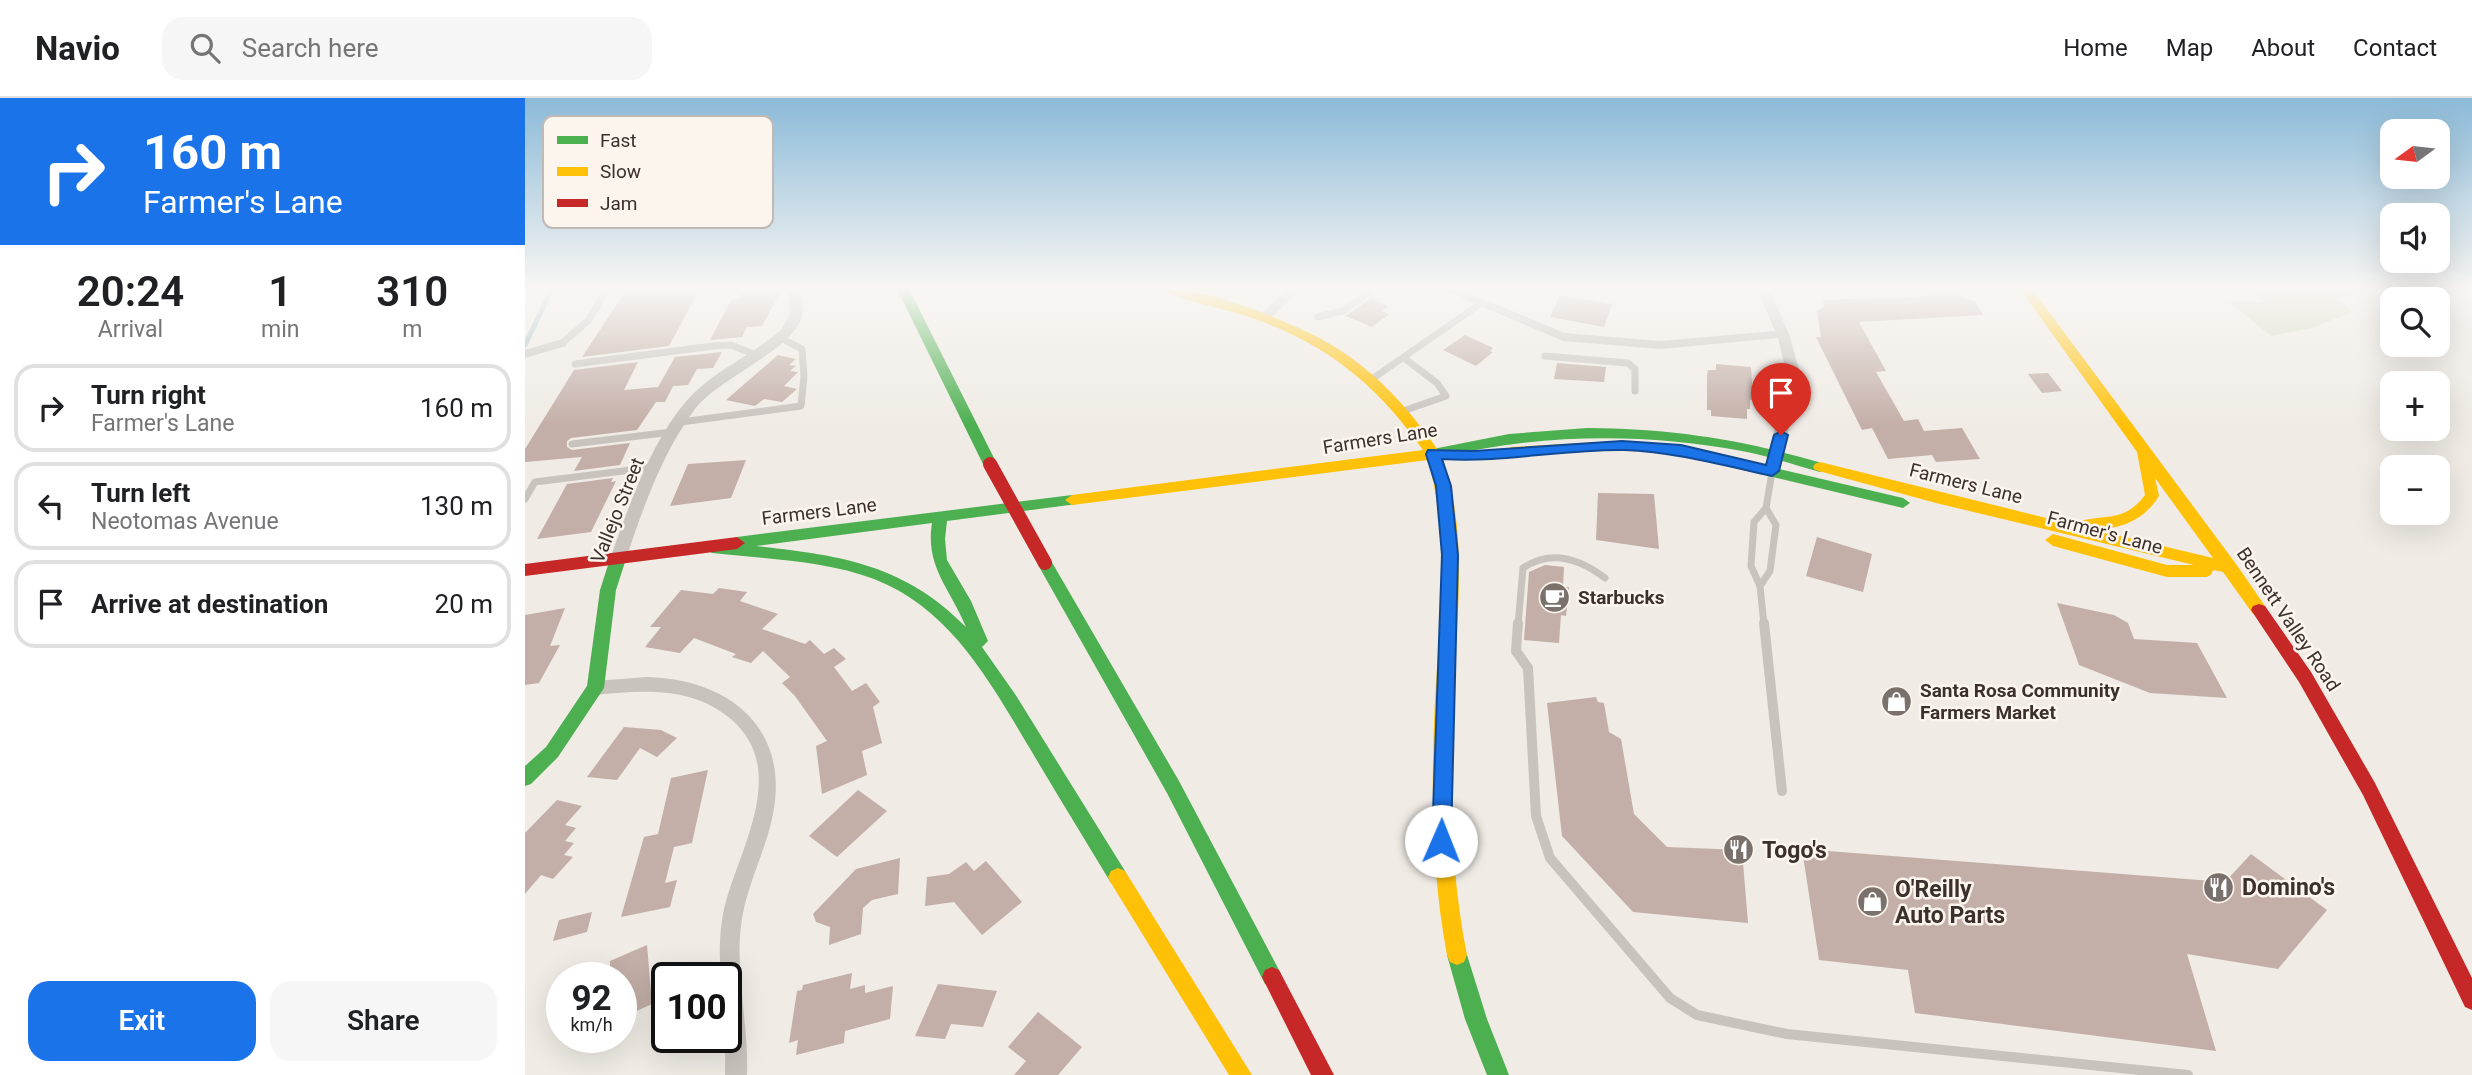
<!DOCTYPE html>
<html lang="en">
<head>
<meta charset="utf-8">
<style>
  body { margin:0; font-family:Roboto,sans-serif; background:#f6f6f6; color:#202124; height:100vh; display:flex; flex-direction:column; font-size:26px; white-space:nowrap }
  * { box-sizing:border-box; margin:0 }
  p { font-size:23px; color:#757577 }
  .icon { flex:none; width:38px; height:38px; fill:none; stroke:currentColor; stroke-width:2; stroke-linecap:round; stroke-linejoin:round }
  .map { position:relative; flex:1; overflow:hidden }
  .panel { display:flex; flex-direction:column; background:#fff; width:525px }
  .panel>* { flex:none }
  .banner { background:#1a73e8; color:#fff; overflow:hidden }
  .needle { width:46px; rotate:255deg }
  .buttons { position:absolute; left:1855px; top:21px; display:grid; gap:14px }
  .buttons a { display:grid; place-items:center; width:70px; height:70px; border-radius:14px; background:#fff; box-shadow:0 7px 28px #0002; font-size:35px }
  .speed { position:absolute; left:21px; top:864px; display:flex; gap:14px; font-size:35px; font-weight:700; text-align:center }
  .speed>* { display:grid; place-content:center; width:91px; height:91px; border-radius:50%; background:#fff; box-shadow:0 7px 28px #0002; line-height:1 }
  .speed small { font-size:18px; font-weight:400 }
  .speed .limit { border:4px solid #111; border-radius:10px; background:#fff; color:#111 }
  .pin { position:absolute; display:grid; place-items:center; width:60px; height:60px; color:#fff; margin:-72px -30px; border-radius:50% 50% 50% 0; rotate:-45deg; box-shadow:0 0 7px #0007 }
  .pin .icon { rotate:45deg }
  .me { position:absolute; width:77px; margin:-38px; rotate:1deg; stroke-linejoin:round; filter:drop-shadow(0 0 5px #0008) }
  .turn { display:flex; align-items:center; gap:24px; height:147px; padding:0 28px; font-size:32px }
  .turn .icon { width:91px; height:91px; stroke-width:2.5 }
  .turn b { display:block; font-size:49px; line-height:60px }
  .eta { display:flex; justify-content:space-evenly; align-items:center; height:119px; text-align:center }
  .eta b { font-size:42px; font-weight:600; line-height:49px }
  .button { display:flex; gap:14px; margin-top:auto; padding:14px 28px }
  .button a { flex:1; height:80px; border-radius:21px; background:#1a73e8; color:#fff; font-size:28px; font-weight:600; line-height:80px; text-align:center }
  .button a+a { background:#f6f6f6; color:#202124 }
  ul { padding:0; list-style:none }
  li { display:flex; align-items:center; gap:21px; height:88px; margin:0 14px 10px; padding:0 14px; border:4px solid #e0e0e0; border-radius:21px }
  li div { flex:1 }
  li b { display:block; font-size:26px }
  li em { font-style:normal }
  header { display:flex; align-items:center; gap:42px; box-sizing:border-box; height:98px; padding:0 35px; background:#fff; border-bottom:2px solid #e0e0e0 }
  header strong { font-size:33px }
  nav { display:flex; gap:38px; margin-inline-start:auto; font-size:24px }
  .search { width:490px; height:63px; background:#f6f6f6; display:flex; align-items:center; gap:18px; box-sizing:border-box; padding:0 24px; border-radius:21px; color:#757577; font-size:26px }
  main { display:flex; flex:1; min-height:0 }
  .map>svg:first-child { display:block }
</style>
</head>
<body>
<header>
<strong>Navio</strong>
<div class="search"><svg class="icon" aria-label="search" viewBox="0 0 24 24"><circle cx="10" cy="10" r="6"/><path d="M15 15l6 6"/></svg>Search here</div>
<nav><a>Home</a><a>Map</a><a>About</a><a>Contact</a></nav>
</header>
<main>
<section class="panel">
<div class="banner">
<div class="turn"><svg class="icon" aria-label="right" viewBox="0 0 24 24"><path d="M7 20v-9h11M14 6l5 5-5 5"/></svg><div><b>160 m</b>Farmer's Lane</div></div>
</div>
<div class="eta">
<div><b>20:24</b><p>Arrival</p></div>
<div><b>1</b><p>min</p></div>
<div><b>310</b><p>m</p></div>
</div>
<ul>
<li><svg class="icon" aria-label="right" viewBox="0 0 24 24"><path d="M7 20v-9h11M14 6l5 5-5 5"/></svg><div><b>Turn right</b><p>Farmer's Lane</p></div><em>160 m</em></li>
<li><svg class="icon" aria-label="left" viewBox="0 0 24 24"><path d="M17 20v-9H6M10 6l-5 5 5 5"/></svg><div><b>Turn left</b><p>Neotomas Avenue</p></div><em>130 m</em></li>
<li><svg class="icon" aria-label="arrive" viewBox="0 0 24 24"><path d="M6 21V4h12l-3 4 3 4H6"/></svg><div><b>Arrive at destination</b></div><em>20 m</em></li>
</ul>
<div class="button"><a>Exit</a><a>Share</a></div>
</section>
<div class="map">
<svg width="1947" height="977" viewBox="0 0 1947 977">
  <rect width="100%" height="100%" fill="#f0ebe5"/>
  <polygon fill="#d1d6bf" points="1728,191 1840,191 1840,195 1811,200 1827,214 1787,230 1746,238 1704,204 1740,204"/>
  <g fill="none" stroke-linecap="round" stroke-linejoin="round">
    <polyline stroke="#a1c2c1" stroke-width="5" points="0,247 27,191"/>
  </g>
  <g fill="#c3afa7">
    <polygon points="102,191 175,191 144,248 57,259"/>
    <polygon points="215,191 257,191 237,228 222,229 217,239 185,242 206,202 217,200"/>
    <polygon points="1430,191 1437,199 1450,203 1458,217 1334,224 1361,273 1351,274 1379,323 1393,321 1399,333 1437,330 1455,361 1411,364 1407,357 1363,361 1347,330 1337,332 1291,239 1296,239 1292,213 1299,209 1298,202 1402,198 1403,193"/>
    <polygon points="1035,197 1087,206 1079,229 1025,219"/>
    <polygon points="846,200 863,208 857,213 864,216 847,229 821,218"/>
    <polygon points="940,237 968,250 965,253 968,254 951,268 918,252"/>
    <polygon points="197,254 188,270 172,271 163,287 148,288 140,304 131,304 112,332 46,340 42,343 42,349 47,352 105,345 95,367 49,373 57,359 0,364 0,351 49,272 113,264 99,292 133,289 150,259"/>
    <polygon points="253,257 271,261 264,267 271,268 265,273 273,274 259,288 272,291 257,304 239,301 230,308 201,302"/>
    <polygon points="1032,265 1081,269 1079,284 1029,281"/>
    <polygon points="1191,266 1226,269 1228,302 1225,302 1225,311 1222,311 1222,321 1186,318 1186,312 1182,312 1182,277 1183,272 1191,272"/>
    <polygon points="1523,275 1537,293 1517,295 1503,276"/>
    <polygon points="221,362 206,400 145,408 163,366"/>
    <polygon points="88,380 86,384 91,383 66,434 12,441 42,386"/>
    <polygon points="1073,395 1129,396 1134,451 1071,442"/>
    <polygon points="1292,439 1347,456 1338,494 1281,478"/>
    <polygon points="1020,467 1039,469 1038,489 1044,489 1041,518 1036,517 1034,545 999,542 1004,474"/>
    <polygon points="194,490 222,494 215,503 253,516 237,531 280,546 285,542 299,556 309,550 321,561 309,569 327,593 341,585 355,604 348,609 357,645 337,653 342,677 297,696 291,648 302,643 270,598 257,585 265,579 238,553 226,565 207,559 211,556 169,540 155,555 120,549 136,529 125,529 156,492 188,496"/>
    <polygon points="1532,505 1589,517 1603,525 1609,541 1672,545 1702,600 1625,595 1554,567"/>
    <polygon points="40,510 25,548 35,547 14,585 0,587 0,517"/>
    <polygon points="1071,599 1073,604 1079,605 1084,634 1096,641 1109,716 1142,749 1217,752 1223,825 1108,814 1037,738 1022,605"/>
    <polygon points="99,629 136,632 152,640 132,659 115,650 92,682 62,679"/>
    <polygon points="183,672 167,745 149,749 140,785 152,782 145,809 96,819 119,739 133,736 146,680"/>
    <polygon points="333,692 362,713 312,759 284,738"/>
    <polygon points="32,702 57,708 40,727 51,730 40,743 49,745 39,757 48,759 28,781 16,777 0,796 0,735"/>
    <polygon points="1277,751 1700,784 1726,756 1802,812 1753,871 1662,856 1691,953 1390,915 1383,872 1294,862"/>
    <polygon points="375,760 373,796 347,802 338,810 336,836 304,847 305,829 291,824 288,816 331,771"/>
    <polygon points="461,763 497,804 457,837 429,804 400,808 402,779 424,776 441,764 449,773"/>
    <polygon points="67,814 62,834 28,843 34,822"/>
    <polygon points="122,847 127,906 96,920 96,880 85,880 85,863"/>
    <polygon points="327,875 325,891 340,887 340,895 368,888 365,921 320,933 319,945 271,957 273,942 264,945 272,893 277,892 278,887"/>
    <polygon points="413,886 472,893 458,929 426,926 420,941 390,938"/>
    <polygon points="513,914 557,949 533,977 489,977 501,963 483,949"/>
  </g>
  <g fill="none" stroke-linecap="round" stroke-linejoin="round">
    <g stroke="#c9c3be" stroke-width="7">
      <polyline points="793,219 818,213 848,191"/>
      <polyline points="37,245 64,222 82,191"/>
      <polyline points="1020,258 1103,265 1110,271 1110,293"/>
      <polyline points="50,266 188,248 206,247 229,256"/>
      <polyline points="847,281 955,206"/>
      <polyline points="878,313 921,298 912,285 879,260"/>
      <polyline points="156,324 276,308 279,278 277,251 254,239"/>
      <polyline points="47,346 147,334"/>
      <polyline points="0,401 10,384 130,369"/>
      <polyline points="1235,488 1245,473 1251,427 1241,410"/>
      <path d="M 993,527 L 998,470 C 1026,451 1055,461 1080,480"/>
      <polyline points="1239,527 1235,488 1226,468 1229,424 1241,410 1250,356"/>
    </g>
    <g stroke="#c9c3be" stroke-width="10">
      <polyline points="993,525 991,553 1003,570 1011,718 1025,760 1145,900 1172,917 1262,936 1663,977"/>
      <polyline points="1239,525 1257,693"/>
    </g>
    <g fill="#c9c3be" fill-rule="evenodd">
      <path d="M 263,191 L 275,191 C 277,200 279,209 277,218 C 269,252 193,280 170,311 C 137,355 118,410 101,461 L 93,467 L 88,465 L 85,461 C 104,408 129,334 170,294 C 196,269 230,255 257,231 L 265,215 Z"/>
      <polygon points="762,191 776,191 744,222 736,222 736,216"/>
      <polygon points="916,191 934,191 1040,235 1135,243 1250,233 1232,191 1244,191 1264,236 1277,282 1257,356 1250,361 1243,356 1263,282 1253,240 1135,251 1038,243"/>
      <polygon points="37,241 41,242 41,248 0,260 0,252"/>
      <path d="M 122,579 C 206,581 267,632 247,721 C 239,757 220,791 216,828 C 210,877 224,928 222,977 L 200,977 L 201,880 L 196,880 C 194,857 194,834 199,811 C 213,753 265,673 207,622 C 168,588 118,592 70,597 L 64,595 L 61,590 L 64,585 L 70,583 Z"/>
    </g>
    <g fill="#4caf50" fill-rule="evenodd">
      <polygon points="372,191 384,191 472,366 470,369 460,369 458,366"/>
      <path d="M 1062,330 C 1149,331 1216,341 1300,366 L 1302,369 L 1295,374 C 1269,367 1244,358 1217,353 C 1114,334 1010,336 908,361 L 901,356 L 908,351 L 984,336 Z"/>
      <polygon points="1147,346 1378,400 1385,405 1378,410 1142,354 1140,351 1142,348"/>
      <path d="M 547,397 L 554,402 L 552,406 L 422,423 L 420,441 L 422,462 L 446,503 L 463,543 L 457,549 L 490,596 L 600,773 L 603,779 L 600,785 L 593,788 L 586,785 C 560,742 533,698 507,654 C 466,586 427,511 349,481 C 298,462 240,461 187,455 L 179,449 L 187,443 L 205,445 L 207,441 L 212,439 ZM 407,425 C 400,469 425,490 441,529 C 379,466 315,457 231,448 Z"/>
      <polygon points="93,455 101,461 91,492 79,590 33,659 6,686 0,688 0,668 21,649 62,588 75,492 85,461"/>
      <polygon points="520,459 525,461 654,683 754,872 757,879 754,886 747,889 740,886 642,695 512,465"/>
      <polygon points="932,847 939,850 942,857 962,921 984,977 962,977 940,921 922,857 925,850"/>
    </g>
    <g fill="#ffc107" fill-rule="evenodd">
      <path d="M 636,191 C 684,191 735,213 778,232 C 827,254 866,289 898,332 C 904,340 912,349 916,358 C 945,433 931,521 928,599 C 924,686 925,771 942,857 L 939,864 L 932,867 L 925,864 L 922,857 C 906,772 906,687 910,601 C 915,521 925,440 903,362 L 547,407 L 540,402 L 547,397 L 898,352 C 850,284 798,243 718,217 C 697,210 652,202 636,191 Z"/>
      <path d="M 1495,191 L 1507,191 L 1711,466 L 1740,508 L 1742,512 L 1740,516 L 1728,516 L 1698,474 L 1688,472 L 1686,477 L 1681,479 L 1642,479 L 1528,448 L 1520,442 L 1528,436 L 1642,467 L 1669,467 L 1411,405 L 1290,372 L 1288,369 L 1290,366 L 1295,364 L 1554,428 L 1556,423 C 1582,416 1600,424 1620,397 L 1612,354 ZM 1630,380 L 1688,460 L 1570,432 C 1598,430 1619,422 1634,398 Z"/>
      <polygon points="1094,343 1099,345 1101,348 1099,351 986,359 979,354 986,349"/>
      <polygon points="593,770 600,773 727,977 704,977 586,785 583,779 586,773"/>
    </g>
    <g fill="#c62828" fill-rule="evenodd">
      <polygon points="212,439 220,445 212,451 0,478 0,466"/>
      <polygon points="1734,506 1740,508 1786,574 1850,685 1947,880 1947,912 1940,909 1838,697 1774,584 1726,512 1728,508"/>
      <polygon points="747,869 754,872 809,977 786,977 737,879 740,872"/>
    </g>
    <polyline stroke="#c62828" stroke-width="14" points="465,366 520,465"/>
  </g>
  <linearGradient id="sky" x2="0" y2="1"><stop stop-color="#8bbad8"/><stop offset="0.58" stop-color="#f8f6f3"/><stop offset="1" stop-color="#f8f6f3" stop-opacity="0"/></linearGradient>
  <rect width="1947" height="328" fill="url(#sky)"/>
  <path fill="#1a73e8" stroke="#114b97" stroke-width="2" d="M 1256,333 L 1263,337 L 1254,373 L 1247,378 C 1197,367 1150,354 1099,352 C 1038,351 978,365 917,361 L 926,388 L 933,457 L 926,743 L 923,749 L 916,752 L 909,749 L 907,743 L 917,457 L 911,388 L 901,356 L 903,352 L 949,353 L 1097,343 L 1156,347 L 1241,367 L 1249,337 Z"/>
  <defs>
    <symbol id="cafe-disc" viewBox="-11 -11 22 22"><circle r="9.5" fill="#7a716c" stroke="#fbf5ee"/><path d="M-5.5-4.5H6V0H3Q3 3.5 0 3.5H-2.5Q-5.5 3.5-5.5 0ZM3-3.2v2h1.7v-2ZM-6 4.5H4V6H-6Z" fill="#fff"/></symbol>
    <symbol id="shop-disc" viewBox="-11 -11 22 22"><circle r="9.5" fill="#7a716c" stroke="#fbf5ee"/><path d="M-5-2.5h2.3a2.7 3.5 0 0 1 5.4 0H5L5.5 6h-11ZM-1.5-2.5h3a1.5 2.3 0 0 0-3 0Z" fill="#fff"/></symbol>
    <symbol id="restaurant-disc" viewBox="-11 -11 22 22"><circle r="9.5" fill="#7a716c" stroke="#fbf5ee"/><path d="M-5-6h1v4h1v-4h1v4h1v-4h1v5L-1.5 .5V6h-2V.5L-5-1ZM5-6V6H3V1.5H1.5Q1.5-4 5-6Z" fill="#fff"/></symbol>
  </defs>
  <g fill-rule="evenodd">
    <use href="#cafe-disc" x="1012" y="482" width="35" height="35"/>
    <use href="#shop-disc" x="1354" y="586" width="35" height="35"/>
    <use href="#restaurant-disc" x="1196" y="734" width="35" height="35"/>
    <use href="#restaurant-disc" x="1676" y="772" width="35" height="35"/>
    <use href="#shop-disc" x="1330" y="786" width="35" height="35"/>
  </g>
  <g text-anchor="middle" stroke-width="5" stroke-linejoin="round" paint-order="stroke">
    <g font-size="19" fill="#3b302b" stroke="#fbf5ee">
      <text transform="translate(855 340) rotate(-9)" y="7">Farmers Lane</text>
      <text transform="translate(1441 385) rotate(14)" y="7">Farmers Lane</text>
      <text transform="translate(92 412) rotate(-68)" y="7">Vallejo Street</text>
      <text transform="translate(294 413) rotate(-7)" y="7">Farmers Lane</text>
      <text transform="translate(1580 434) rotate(15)" y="7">Farmer's Lane</text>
      <text transform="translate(1764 521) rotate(56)" y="7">Bennett Valley Road</text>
    </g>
    <g font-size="19" font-weight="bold" fill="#3b302b" stroke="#fbf5ee" text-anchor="start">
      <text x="1053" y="506">Starbucks</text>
      <text x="1395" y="599">Santa Rosa Community<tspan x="1395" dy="22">Farmers Market</tspan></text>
    </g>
    <g font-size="23" font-weight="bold" fill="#3b302b" stroke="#fbf5ee" text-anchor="start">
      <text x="1237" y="760">Togo's</text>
      <text x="1717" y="797">Domino's</text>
      <text x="1370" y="799">O'Reilly<tspan x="1370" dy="26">Auto Parts</tspan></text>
    </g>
  </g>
  <rect x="18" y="18" width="230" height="112" rx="10" fill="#fbf5ee" stroke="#c1bab4" stroke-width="2"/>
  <rect x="32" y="38" width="31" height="8" fill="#4caf50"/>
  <rect x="32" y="69" width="31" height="9" fill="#ffc107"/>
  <rect x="32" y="101" width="31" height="8" fill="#c62828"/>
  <g font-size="19" fill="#3b302b">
    <text x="75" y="49">Fast</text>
    <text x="75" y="80">Slow</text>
    <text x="75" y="112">Jam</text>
  </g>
</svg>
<div class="buttons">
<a><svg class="needle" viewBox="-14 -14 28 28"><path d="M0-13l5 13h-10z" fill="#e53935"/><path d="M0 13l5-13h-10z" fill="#757577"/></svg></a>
<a><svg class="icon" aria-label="sound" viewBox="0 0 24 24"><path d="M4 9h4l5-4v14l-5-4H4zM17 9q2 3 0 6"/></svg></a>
<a><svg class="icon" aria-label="search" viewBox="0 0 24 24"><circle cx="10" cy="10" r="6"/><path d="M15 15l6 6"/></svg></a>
<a>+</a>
<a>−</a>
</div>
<div class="speed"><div>92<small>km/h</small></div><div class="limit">100</div></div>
<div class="pin" style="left:1256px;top:337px;background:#d93025"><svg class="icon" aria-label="arrive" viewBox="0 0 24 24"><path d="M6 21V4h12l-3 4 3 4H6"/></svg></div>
<svg class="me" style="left:916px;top:743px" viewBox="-20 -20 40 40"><circle r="19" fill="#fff"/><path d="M0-13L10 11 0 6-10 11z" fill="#1a73e8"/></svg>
</div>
</main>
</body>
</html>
